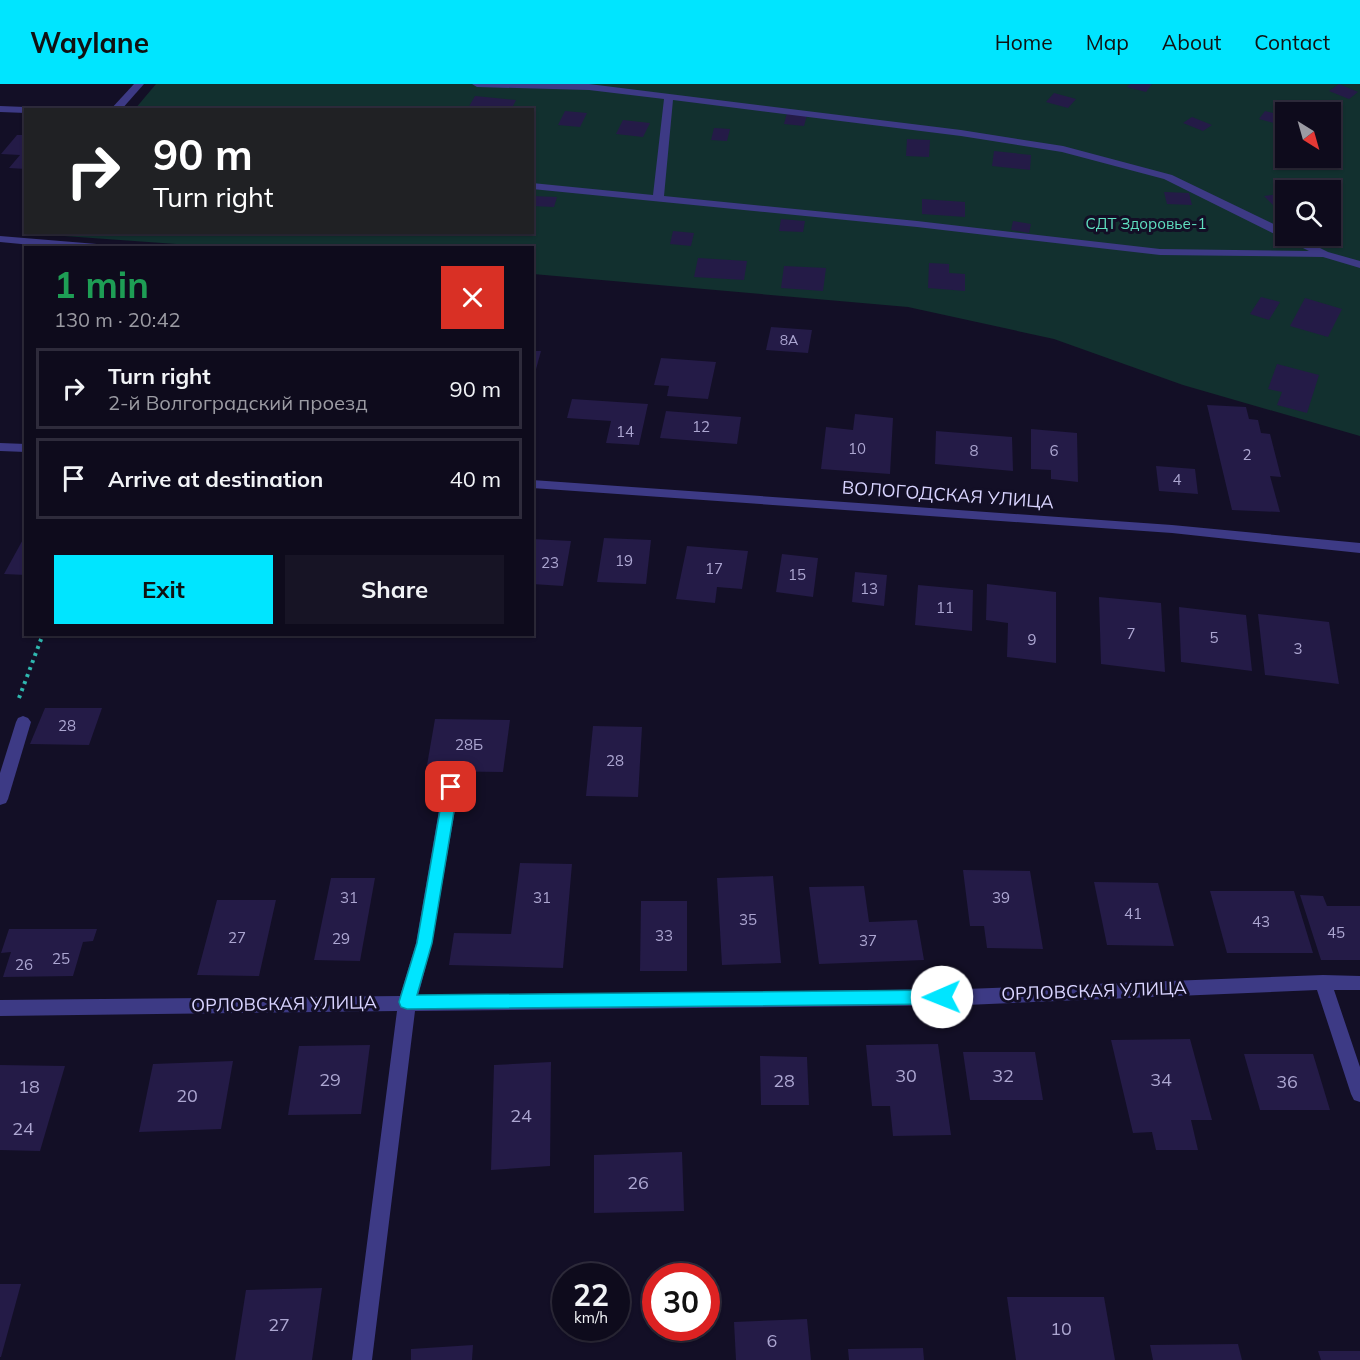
<!DOCTYPE html>
<html lang="en">
<head>
<meta charset="utf-8">
<style>
  body { margin:0; font-family:Mulish,sans-serif; background:#171425; color:#f1f3f6; height:100vh; display:flex; flex-direction:column; font-size:22px; white-space:nowrap }
  * { box-sizing:border-box; margin:0 }
  p { font-size:20px; color:#9b9ba3 }
  .icon { flex:none; width:33px; height:33px; fill:none; stroke:currentColor; stroke-width:2; stroke-linecap:round; stroke-linejoin:round }
  .map { position:relative; flex:1; overflow:hidden }
  .sheet { position:absolute; left:24px; top:162px; width:510px; height:390px; display:flex; flex-direction:column; background:#0e0b1c; border-radius:0px; box-shadow:0 2px 4px #0004,0 0 0 2px #2e2b3b }
  .sheet>* { flex:none }
  .banner { position:absolute; left:24px; top:24px; width:510px; height:126px; border-radius:0px; box-shadow:0 2px 4px #0004,0 0 0 2px #2e2b3b; background:#202124; color:#fff; overflow:hidden }
  .needle { width:39px; rotate:143deg }
  .tools { position:absolute; left:1275px; top:18px; display:grid; gap:12px }
  .tools a { display:grid; place-items:center; width:66px; height:66px; border-radius:0px; background:#0e0b1c; box-shadow:0 2px 4px #0004,0 0 0 2px #2e2b3b; font-size:30px }
  .speed { position:absolute; left:552px; top:1179px; display:flex; gap:12px; font-size:30px; font-weight:700; text-align:center }
  .speed>* { display:grid; place-content:center; width:78px; height:78px; border-radius:50%; background:#0e0b1c; box-shadow:0 2px 4px #0004,0 0 0 2px #2e2b3b; line-height:1 }
  .speed small { font-size:15px; font-weight:400 }
  .speed .limit { border:9px solid #d22; background:#fff; color:#111 }
  .pin { position:absolute; display:grid; place-items:center; width:51px; height:51px; color:#fff; margin:-26px; border-radius:12px; box-shadow:0 3px 9px #0006 }
  .me { position:absolute; width:66px; margin:-33px; rotate:269deg; stroke-linejoin:round; filter:drop-shadow(0 0 4px #0008) }
  .turn { display:flex; align-items:center; gap:21px; height:126px; padding:0 30px; font-size:27px }
  .turn .icon { width:78px; height:78px; stroke-width:2.5 }
  .turn b { display:block; font-size:42px; line-height:51px }
  .round { display:grid; place-items:center; flex:none; width:63px; height:63px; border-radius:0px; background:#171425 }
  .head { display:flex; align-items:center; justify-content:space-between; height:102px; padding:0 30px }
  h1 { font-size:36px; font-weight:700; line-height:45px; color:#1e9e55 }
  .primary-button { display:flex; gap:12px; margin-top:auto; padding:12px 30px }
  .primary-button a { flex:1; height:69px; border-radius:0px; background:#00e5ff; color:#111; font-size:24px; font-weight:700; line-height:69px; text-align:center }
  .primary-button a+a { background:#171425; color:#f1f3f6 }
  ul { padding:0; list-style:none }
  li { display:flex; align-items:center; gap:18px; height:81px; margin:0 12px 9px; padding:0 18px; border:3px solid #2e2b3b; border-radius:0px }
  li div { flex:1 }
  li b { display:block; font-size:22px }
  li em { font-style:normal }
  header { display:flex; align-items:center; gap:36px; box-sizing:border-box; height:84px; padding:0 30px; background:#00e5ff; color:#111 }
  header strong { font-size:28px }
  nav { display:flex; gap:33px; margin-inline-start:auto; font-size:21px }
  .map>svg:first-child { display:block }
</style>
</head>
<body>
<header>
<strong>Waylane</strong>
<nav><a>Home</a><a>Map</a><a>About</a><a>Contact</a></nav>
</header>
<div class="map">
<svg width="1360" height="1276" viewBox="0 0 1360 1276">
  <rect width="100%" height="100%" fill="#130f26"/>
  <path fill="#12302f" fill-rule="evenodd" d="M 156,0 L 1360,0 L 1360,352 L 1183,301 L 1054,255 L 908,223 L 533,190 L 532,164 L 232,164 L 22,149 L 25,145 L 26,148 L 532,148 L 532,26 L 135,25 ZM 1286,28 L 1330,28 L 1330,74 L 1286,74 ZM 1286,106 L 1330,106 L 1330,152 L 1286,152 Z"/>
  <g fill="#241b47">
    <polygon points="1130,0 1152,0 1146,8 1127,3"/>
    <polygon points="1339,0 1358,8 1349,15 1329,7"/>
    <polygon points="1054,9 1076,15 1068,24 1046,18"/>
    <polygon points="475,12 516,16 511,26 467,26"/>
    <polygon points="565,27 587,29 580,43 558,41"/>
    <polygon points="1265,27 1286,32 1286,34 1281,41 1259,35"/>
    <polygon points="787,29 807,31 804,42 784,40"/>
    <polygon points="1192,33 1212,41 1203,47 1183,39"/>
    <polygon points="623,36 650,39 643,53 616,50"/>
    <polygon points="714,44 730,45 727,57 711,56"/>
    <polygon points="17,51 26,51 26,85 9,84 20,71 1,70"/>
    <polygon points="907,55 930,56 929,73 906,72"/>
    <polygon points="994,67 1031,71 1030,86 992,82"/>
    <polygon points="1164,108 1189,109 1192,121 1167,120"/>
    <polygon points="1286,109 1286,124 1278,126 1264,112"/>
    <polygon points="532,112 557,113 554,123 532,122"/>
    <polygon points="922,115 965,118 965,133 922,130"/>
    <polygon points="781,135 805,137 803,148 779,147"/>
    <polygon points="1013,137 1031,140 1029,149 1011,146"/>
    <polygon points="673,147 694,149 691,162 670,160"/>
    <polygon points="698,174 747,177 744,196 694,193"/>
    <polygon points="929,179 949,180 949,189 965,190 965,207 928,204"/>
    <polygon points="784,182 826,184 823,207 781,204"/>
    <polygon points="1261,213 1280,218 1269,236 1250,230"/>
    <polygon points="1305,214 1342,225 1328,253 1290,242"/>
    <polygon points="771,243 812,246 808,269 766,266"/>
    <polygon points="532,267 541,267 533,296 532,296"/>
    <polygon points="661,274 716,278 708,315 667,312 669,302 654,301"/>
    <polygon points="1277,280 1319,291 1307,329 1277,321 1282,308 1268,305"/>
    <polygon points="572,315 648,320 639,361 606,359 611,337 567,334"/>
    <polygon points="1207,321 1246,323 1249,335 1258,336 1261,349 1270,350 1281,393 1270,392 1280,428 1232,426"/>
    <polygon points="666,327 741,333 737,360 660,354"/>
    <polygon points="855,330 893,334 890,390 821,385 826,343 853,346"/>
    <polygon points="1031,345 1077,349 1078,398 1051,395 1051,386 1031,385"/>
    <polygon points="936,347 1012,353 1013,387 935,380"/>
    <polygon points="1156,382 1195,385 1198,410 1159,407"/>
    <polygon points="26,450 26,491 4,490"/>
    <polygon points="604,454 651,456 646,500 597,498"/>
    <polygon points="532,455 571,457 563,502 532,500"/>
    <polygon points="687,462 748,467 742,505 717,503 715,519 676,515"/>
    <polygon points="782,470 818,474 813,513 776,508"/>
    <polygon points="855,488 887,491 884,522 852,518"/>
    <polygon points="987,500 1056,508 1056,579 1007,573 1008,539 986,536"/>
    <polygon points="918,501 973,506 972,547 915,541"/>
    <polygon points="1099,513 1161,519 1165,588 1101,580"/>
    <polygon points="1179,523 1246,531 1252,587 1181,578"/>
    <polygon points="1258,530 1329,538 1339,600 1265,591"/>
    <polygon points="45,624 102,624 89,661 30,660"/>
    <polygon points="435,635 510,636 503,688 426,687"/>
    <polygon points="593,642 642,643 638,713 586,712"/>
    <polygon points="520,779 572,780 563,884 449,881 454,849 511,850"/>
    <polygon points="963,786 1030,787 1043,865 987,864 984,842 970,842"/>
    <polygon points="773,792 781,879 722,881 717,794"/>
    <polygon points="331,794 375,794 360,877 314,876"/>
    <polygon points="1094,798 1158,799 1174,862 1107,861"/>
    <polygon points="864,802 869,838 917,836 924,876 819,880 809,803"/>
    <polygon points="1210,807 1294,807 1313,869 1227,869"/>
    <polygon points="1300,811 1323,812 1327,822 1360,822 1360,876 1321,876"/>
    <polygon points="217,816 276,816 259,892 197,891"/>
    <polygon points="641,817 687,817 687,887 640,887"/>
    <polygon points="9,845 97,845 93,857 83,858 73,892 3,893 11,868 1,869"/>
    <polygon points="1190,955 1212,1036 1191,1036 1198,1066 1156,1066 1152,1048 1133,1049 1111,956"/>
    <polygon points="938,960 951,1051 893,1052 890,1022 872,1022 866,961"/>
    <polygon points="370,961 361,1030 288,1031 299,962"/>
    <polygon points="963,968 1035,968 1043,1016 970,1016"/>
    <polygon points="1244,970 1313,970 1330,1026 1260,1026"/>
    <polygon points="760,972 807,973 809,1021 761,1021"/>
    <polygon points="233,977 221,1045 139,1048 153,980"/>
    <polygon points="551,978 550,1082 491,1086 494,981"/>
    <polygon points="0,981 65,982 40,1067 0,1066"/>
    <polygon points="682,1068 684,1127 594,1129 594,1071"/>
    <polygon points="0,1200 21,1200 1,1273 0,1273"/>
    <polygon points="322,1204 312,1276 235,1276 246,1206"/>
    <polygon points="1007,1213 1104,1213 1115,1276 1016,1276"/>
    <polygon points="807,1235 811,1276 736,1276 734,1238"/>
    <polygon points="1238,1260 1242,1276 1153,1276 1150,1261"/>
    <polygon points="473,1261 472,1276 411,1276 411,1265"/>
    <polygon points="923,1264 924,1276 849,1276 848,1265"/>
    <polygon points="1318,1267 1360,1267 1360,1276 1321,1276"/>
  </g>
  <g fill="none" stroke-linecap="round" stroke-linejoin="round">
    <polyline stroke="#2fb8b0" stroke-width="4" stroke-dasharray="3 4.5" stroke-linecap="butt" points="19,614 43,550"/>
    <g fill="#3d3a85" fill-rule="evenodd">
      <polygon points="134,0 144,0 121,26 110,26"/>
      <path d="M 472,0 L 589,0 L 961,46 L 1063,62 L 1172,91 L 1286,146 L 1286,152 L 1296,152 L 1328,168 L 1360,177 L 1360,184 L 1323,173 L 1160,171 L 917,143 L 532,105 L 532,99 L 653,111 L 664,15 L 589,6 L 477,3 ZM 673,16 L 961,52 L 1062,68 L 1164,95 L 1309,167 L 1160,165 L 917,137 L 664,112 Z"/>
      <polygon points="0,22 26,23 31,26 26,26 26,29 0,28"/>
      <polygon points="0,152 109,161 114,164 63,164 0,158"/>
      <polygon points="0,359 26,360 26,368 0,367"/>
      <polygon points="532,396 1172,441 1360,459 1360,469 1172,449 532,404"/>
      <polygon points="23,632 28,634 31,638 8,715 6,719 0,721 0,689 16,638 18,634"/>
      <polygon points="451,697 457,699 459,703 432,859 418,912 966,905 1323,891 1360,892 1360,906 1334,906 1360,983 1360,1018 1354,1016 1351,1010 1317,906 966,921 415,927 372,1276 352,1276 397,927 0,932 0,916 400,912 416,859 443,703 445,699"/>
    </g>
  </g>
  <polygon fill="#00e5ff" stroke="#0095a6" stroke-width="1.5" points="451,698 456,699 458,703 432,859 417,911 942,906 948,908 950,913 948,918 942,920 407,925 401,923 399,918 417,859 444,703 446,699"/>
  <g text-anchor="middle" stroke-width="6" stroke-linejoin="round" paint-order="stroke">
    <g font-size="14" fill="#aca6d1">
      <text x="789" y="261">8А</text>
    </g>
    <g font-size="15" fill="#5fe0c0" stroke="#130f26">
      <text x="1146" y="145">СДТ Здоровье-1</text>
    </g>
    <g font-size="15" fill="#aca6d1">
      <text x="701" y="348">12</text>
      <text x="625" y="353">14</text>
      <text x="857" y="370">10</text>
      <text x="974" y="372">8</text>
      <text x="1054" y="372">6</text>
      <text x="1247" y="376">2</text>
      <text x="1177" y="401">4</text>
      <text x="624" y="482">19</text>
      <text x="550" y="484">23</text>
      <text x="714" y="490">17</text>
      <text x="797" y="496">15</text>
      <text x="869" y="510">13</text>
      <text x="945" y="529">11</text>
      <text x="1131" y="555">7</text>
      <text x="1214" y="559">5</text>
      <text x="1032" y="561">9</text>
      <text x="1298" y="570">3</text>
      <text x="67" y="647">28</text>
      <text x="469" y="666">28Б</text>
      <text x="615" y="682">28</text>
      <text x="349" y="819">31</text>
      <text x="542" y="819">31</text>
      <text x="1001" y="819">39</text>
      <text x="1133" y="835">41</text>
      <text x="748" y="841">35</text>
      <text x="1261" y="843">43</text>
      <text x="1336" y="854">45</text>
      <text x="664" y="857">33</text>
      <text x="237" y="859">27</text>
      <text x="341" y="860">29</text>
      <text x="868" y="862">37</text>
      <text x="61" y="880">25</text>
      <text x="24" y="886">26</text>
    </g>
    <g font-size="18" fill="#d9d4ff" stroke="#130f26">
      <text transform="translate(948 411) rotate(4)" y="6">ВОЛОГОДСКАЯ УЛИЦА</text>
      <text transform="translate(1094 907) rotate(-2)" y="6">ОРЛОВСКАЯ УЛИЦА</text>
      <text transform="translate(284 920) rotate(-1)" y="6">ОРЛОВСКАЯ УЛИЦА</text>
    </g>
    <g font-size="18" fill="#aca6d1">
      <text x="906" y="998">30</text>
      <text x="1003" y="998">32</text>
      <text x="330" y="1002">29</text>
      <text x="1161" y="1002">34</text>
      <text x="784" y="1003">28</text>
      <text x="1287" y="1004">36</text>
      <text x="29" y="1009">18</text>
      <text x="187" y="1018">20</text>
      <text x="521" y="1038">24</text>
      <text x="23" y="1051">24</text>
      <text x="638" y="1105">26</text>
      <text x="279" y="1247">27</text>
      <text x="1061" y="1251">10</text>
      <text x="772" y="1263">6</text>
    </g>
  </g>
</svg>
<div class="tools">
<a><svg class="needle" viewBox="-14 -14 28 28"><path d="M0-13l5 13h-10z" fill="#e53935"/><path d="M0 13l5-13h-10z" fill="#9b9ba3"/></svg></a>
<a><svg class="icon" aria-label="search" viewBox="0 0 24 24"><circle cx="10" cy="10" r="6"/><path d="M15 15l6 6"/></svg></a>
</div>
<div class="speed"><div>22<small>km/h</small></div><div class="limit">30</div></div>
<div class="pin" style="left:451px;top:703px;background:#d93025"><svg class="icon" aria-label="arrive" viewBox="0 0 24 24"><path d="M6 21V4h12l-3 4 3 4H6"/></svg></div>
<svg class="me" style="left:942px;top:913px" viewBox="-20 -20 40 40"><circle r="19" fill="#fff"/><path d="M0-13L10 11 0 6-10 11z" fill="#00e5ff"/></svg>
<div class="banner">
<div class="turn"><svg class="icon" aria-label="right" viewBox="0 0 24 24"><path d="M7 20v-9h11M14 6l5 5-5 5"/></svg><div><b>90 m</b>Turn right</div></div>
</div>
<section class="sheet">
<div class="head"><div><h1>1 min</h1><p>130 m · 20:42</p></div><a class="round" style="background:#d93025;color:#fff"><svg class="icon" aria-label="close" viewBox="0 0 24 24"><path d="M6 6l12 12M18 6L6 18"/></svg></a></div>
<ul>
<li><svg class="icon" aria-label="right" viewBox="0 0 24 24"><path d="M7 20v-9h11M14 6l5 5-5 5"/></svg><div><b>Turn right</b><p>2-й Волгоградский проезд</p></div><em>90 m</em></li>
<li><svg class="icon" aria-label="arrive" viewBox="0 0 24 24"><path d="M6 21V4h12l-3 4 3 4H6"/></svg><div><b>Arrive at destination</b></div><em>40 m</em></li>
</ul>
<div class="primary-button"><a>Exit</a><a>Share</a></div>
</section>
</div>
</body>
</html>
